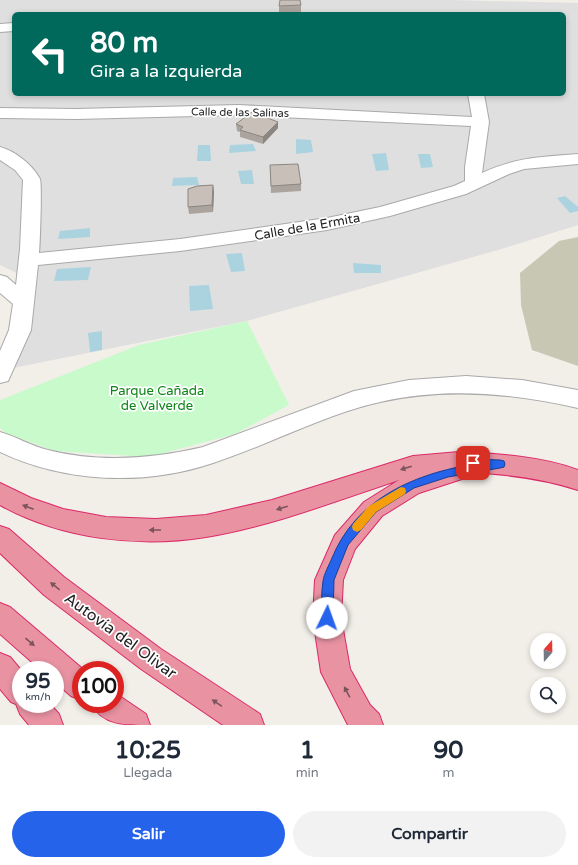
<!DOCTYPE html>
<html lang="es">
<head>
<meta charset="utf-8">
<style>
  body { margin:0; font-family:"Varela Round",sans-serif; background:#f2f2f3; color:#1f2937; height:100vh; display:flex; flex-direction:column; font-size:15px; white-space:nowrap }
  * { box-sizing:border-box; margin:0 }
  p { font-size:13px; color:#747a83 }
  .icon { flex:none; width:22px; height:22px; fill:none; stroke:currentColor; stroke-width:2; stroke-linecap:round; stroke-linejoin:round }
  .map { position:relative; height:725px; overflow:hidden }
  .panel { display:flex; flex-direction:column; background:#fff; flex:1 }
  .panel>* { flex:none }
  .top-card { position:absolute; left:12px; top:12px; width:554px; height:84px; border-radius:6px; box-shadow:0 2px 6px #0003; background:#00695c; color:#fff; overflow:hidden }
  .needle { width:26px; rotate:20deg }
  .controls { position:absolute; left:530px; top:633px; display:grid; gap:8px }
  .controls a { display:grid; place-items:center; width:36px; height:36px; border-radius:50%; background:#fff; box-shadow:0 2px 6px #0003; font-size:20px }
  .speed { position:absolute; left:12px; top:661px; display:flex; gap:8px; font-size:20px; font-weight:700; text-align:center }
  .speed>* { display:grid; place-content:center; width:52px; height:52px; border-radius:50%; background:#fff; box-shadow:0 2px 6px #0003; line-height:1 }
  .speed small { font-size:10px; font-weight:400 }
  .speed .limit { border:6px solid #d22; background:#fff; color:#111 }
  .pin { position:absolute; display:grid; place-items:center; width:34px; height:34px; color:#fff; margin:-17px; border-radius:8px; box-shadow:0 2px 6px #0006 }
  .me { position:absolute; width:44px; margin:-22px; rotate:3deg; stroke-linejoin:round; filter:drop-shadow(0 0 3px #0008) }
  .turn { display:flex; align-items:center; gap:14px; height:84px; padding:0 12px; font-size:18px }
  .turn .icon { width:52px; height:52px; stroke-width:2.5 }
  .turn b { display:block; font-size:28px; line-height:34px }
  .eta { display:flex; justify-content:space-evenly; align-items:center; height:68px; text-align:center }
  .eta b { font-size:24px; font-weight:800; line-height:28px }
  .action { display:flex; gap:8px; margin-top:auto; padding:8px 12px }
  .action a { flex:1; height:46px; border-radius:24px; background:#2563eb; color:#fff; font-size:16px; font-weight:800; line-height:46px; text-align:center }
  .action a+a { background:#f2f2f3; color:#1f2937 }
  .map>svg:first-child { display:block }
</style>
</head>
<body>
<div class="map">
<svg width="578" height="725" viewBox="0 0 578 725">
  <rect width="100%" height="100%" fill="#f2efe9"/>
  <path fill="#e0dfdf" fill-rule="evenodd" d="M 0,0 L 449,0 L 578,3 L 578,225 L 498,250 L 247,321 L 3,370 L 27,278 L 0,265 ZM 14,14 L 564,14 L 564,94 L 14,94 Z"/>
  <polygon fill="#c7c7b4" points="578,237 578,366 532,350 521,305 520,273 559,241"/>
  <polygon fill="#c8facc" points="247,321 289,405 235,434 149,457 55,451 5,433 0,428 0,400 139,345"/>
  <g fill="#aad3df">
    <polygon points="296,139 311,140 313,152 296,154"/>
    <polygon points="253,144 256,151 229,153 230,145"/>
    <polygon points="198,145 210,145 211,161 197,161"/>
    <polygon points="386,153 389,170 376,171 372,154"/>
    <polygon points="418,154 430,154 433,167 421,168"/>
    <polygon points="252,170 254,184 241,184 238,171"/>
    <polygon points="197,177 199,185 172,186 173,178"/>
    <polygon points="565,196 578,207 578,211 570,213 557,198"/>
    <polygon points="90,228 90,237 58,239 60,231"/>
    <polygon points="242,253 245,271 231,272 226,254"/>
    <polygon points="353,263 381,265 381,273 354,273"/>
    <polygon points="91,267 88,280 54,281 57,269"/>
    <polygon points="209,285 213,309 190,311 189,286"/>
    <polygon points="102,331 102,350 90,352 88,333"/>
  </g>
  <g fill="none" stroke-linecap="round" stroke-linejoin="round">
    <defs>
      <g id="street">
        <polygon points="14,23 14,31 0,32 0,24"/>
        <path d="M 468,94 L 484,94 L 489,122 L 482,173 C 516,157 542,157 578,154 L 578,164 L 524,169 L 509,174 L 466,194 L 390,216 L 327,230 L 180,251 L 38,265 L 31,330 L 8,381 L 0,383 L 0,351 L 9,330 L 13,304 L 0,293 L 0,275 L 7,277 L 16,285 L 20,249 L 23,180 L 15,170 L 0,160 L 0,147 C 15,151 33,165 40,179 C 42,184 40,244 39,253 L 180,239 L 327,218 L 380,207 L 454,186 L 465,181 L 465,167 L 471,126 L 239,115 L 76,119 L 0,118 L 0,108 L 76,109 L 239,105 L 472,117 Z"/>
        <path d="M 466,376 L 522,380 L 578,390 L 578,408 C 513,393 446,387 380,402 C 322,415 269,445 213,463 C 145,486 65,483 0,452 L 0,432 C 17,437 31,446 48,450 C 100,463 152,459 203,447 L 354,391 L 409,380 Z"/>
      </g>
      <g id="highway">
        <path d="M 459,452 C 498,454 541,456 578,470 L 578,490 C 542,478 505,474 468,472 L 465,478 L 419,493 L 382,516 L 355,549 L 343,580 L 341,618 L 350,669 L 370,705 L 379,714 L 383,725 L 348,725 L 321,672 L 313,618 L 315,580 L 335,535 L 364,502 L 399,480 C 336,501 272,526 206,537 C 138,548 61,539 0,505 L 0,483 L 31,498 L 63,509 L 106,517 L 156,519 L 206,515 L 272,500 L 413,456 Z"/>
        <polygon points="0,526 9,529 64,577 161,649 260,714 264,725 223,725 141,669 44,595 0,553"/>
        <polygon points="0,603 10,607 84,670 81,670 81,700 71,696 55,682 55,670 41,670 0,634"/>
        <polygon points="0,653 10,657 21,670 21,704 50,704 59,714 63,725 29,725 20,714 16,704 11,702 0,689"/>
        <path d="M 115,693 L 146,714 L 150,725 C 124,725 103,725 91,704 L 115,704 Z"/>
      </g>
    </defs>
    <use href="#street" stroke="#a9a9a9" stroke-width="2"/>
    <use href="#highway" stroke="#dc2a67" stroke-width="2"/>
    <use href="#street" fill="#fff" fill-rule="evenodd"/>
    <use href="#highway" fill="#e892a2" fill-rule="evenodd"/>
  </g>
  <g fill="#aba49e">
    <polygon points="301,5 301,12 279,12 279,6"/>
    <polygon points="236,124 278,128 263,144 240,137 240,132 237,131"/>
    <polygon points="270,165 301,184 301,191 271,193"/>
    <polygon points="213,185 214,192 213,212 189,214 188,207"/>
  </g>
  <g fill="#8b8681">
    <polygon points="278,122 278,128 263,144 263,137"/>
    <polygon points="213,185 214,192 213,212 212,205"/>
  </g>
  <g fill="#c7bfb8" stroke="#8b8681">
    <polygon points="280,0 300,0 301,5 279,6"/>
    <polygon points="252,112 278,122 263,137 240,130 243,127 236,124"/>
    <polygon points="298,164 301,184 271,186 270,165"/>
    <polygon points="213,185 212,205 188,207 188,189 197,186"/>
  </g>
  <defs><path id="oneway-solid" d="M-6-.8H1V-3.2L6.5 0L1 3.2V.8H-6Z"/></defs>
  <g fill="#7b545c">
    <use href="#oneway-solid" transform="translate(406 468) rotate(162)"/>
    <use href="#oneway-solid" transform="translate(28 507) rotate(-159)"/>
    <use href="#oneway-solid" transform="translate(282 508) rotate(162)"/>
    <use href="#oneway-solid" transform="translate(155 530) rotate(180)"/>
    <use href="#oneway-solid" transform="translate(55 586) rotate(-141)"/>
    <use href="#oneway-solid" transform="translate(30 642) rotate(41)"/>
    <use href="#oneway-solid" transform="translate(347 692) rotate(-118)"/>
    <use href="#oneway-solid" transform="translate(217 703) rotate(-146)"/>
  </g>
  <path fill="#2563eb" stroke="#184099" d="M 473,459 L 500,460 L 504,461 L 505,464 L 504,467 L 500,468 L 448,477 L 414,488 L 376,512 L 348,545 L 334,580 L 333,618 L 331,621 L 327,623 L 323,621 L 321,618 C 322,606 321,593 323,581 C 324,574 329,565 332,558 C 355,501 411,475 469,465 L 468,463 L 469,460 Z"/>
  <polygon fill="#f59e0b" points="401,487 405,488 406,491 405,494 376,512 361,530 357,532 353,530 352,527 353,524 369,506"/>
  <g text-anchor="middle" stroke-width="3.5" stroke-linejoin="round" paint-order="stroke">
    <g font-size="11" fill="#222" stroke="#fff">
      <text transform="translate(240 112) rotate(1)" y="4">Calle de las Salinas</text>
    </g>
    <g font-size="13" fill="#222" stroke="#fff">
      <text transform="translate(307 226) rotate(-10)" y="5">Calle de la Ermita</text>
    </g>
    <g font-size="13" fill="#0c8416" stroke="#fff">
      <text x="157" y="395">Parque Cañada<tspan x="157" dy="15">de Valverde</tspan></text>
    </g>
    <g font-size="16" fill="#222" stroke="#fff">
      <text transform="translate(121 635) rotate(36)" y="6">Autovía del Olivar</text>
    </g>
  </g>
</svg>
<div class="controls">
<a><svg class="needle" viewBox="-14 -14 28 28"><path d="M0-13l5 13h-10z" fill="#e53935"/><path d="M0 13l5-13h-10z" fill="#747a83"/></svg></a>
<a><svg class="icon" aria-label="search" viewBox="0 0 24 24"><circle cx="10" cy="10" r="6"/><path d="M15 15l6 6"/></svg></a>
</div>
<div class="speed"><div>95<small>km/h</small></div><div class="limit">100</div></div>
<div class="pin" style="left:473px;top:463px;background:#d93025"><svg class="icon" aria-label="arrive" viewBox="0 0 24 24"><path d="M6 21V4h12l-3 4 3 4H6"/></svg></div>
<svg class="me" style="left:327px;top:618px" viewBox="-20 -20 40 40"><circle r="19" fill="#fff"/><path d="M0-13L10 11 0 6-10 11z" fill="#2563eb"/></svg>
<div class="top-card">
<div class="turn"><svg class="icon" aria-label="left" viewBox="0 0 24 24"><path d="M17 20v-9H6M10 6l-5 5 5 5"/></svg><div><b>80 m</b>Gira a la izquierda</div></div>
</div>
</div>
<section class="panel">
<div class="eta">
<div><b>10:25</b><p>Llegada</p></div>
<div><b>1</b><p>min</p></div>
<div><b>90</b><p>m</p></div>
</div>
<div class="action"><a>Salir</a><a>Compartir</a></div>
</section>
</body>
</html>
